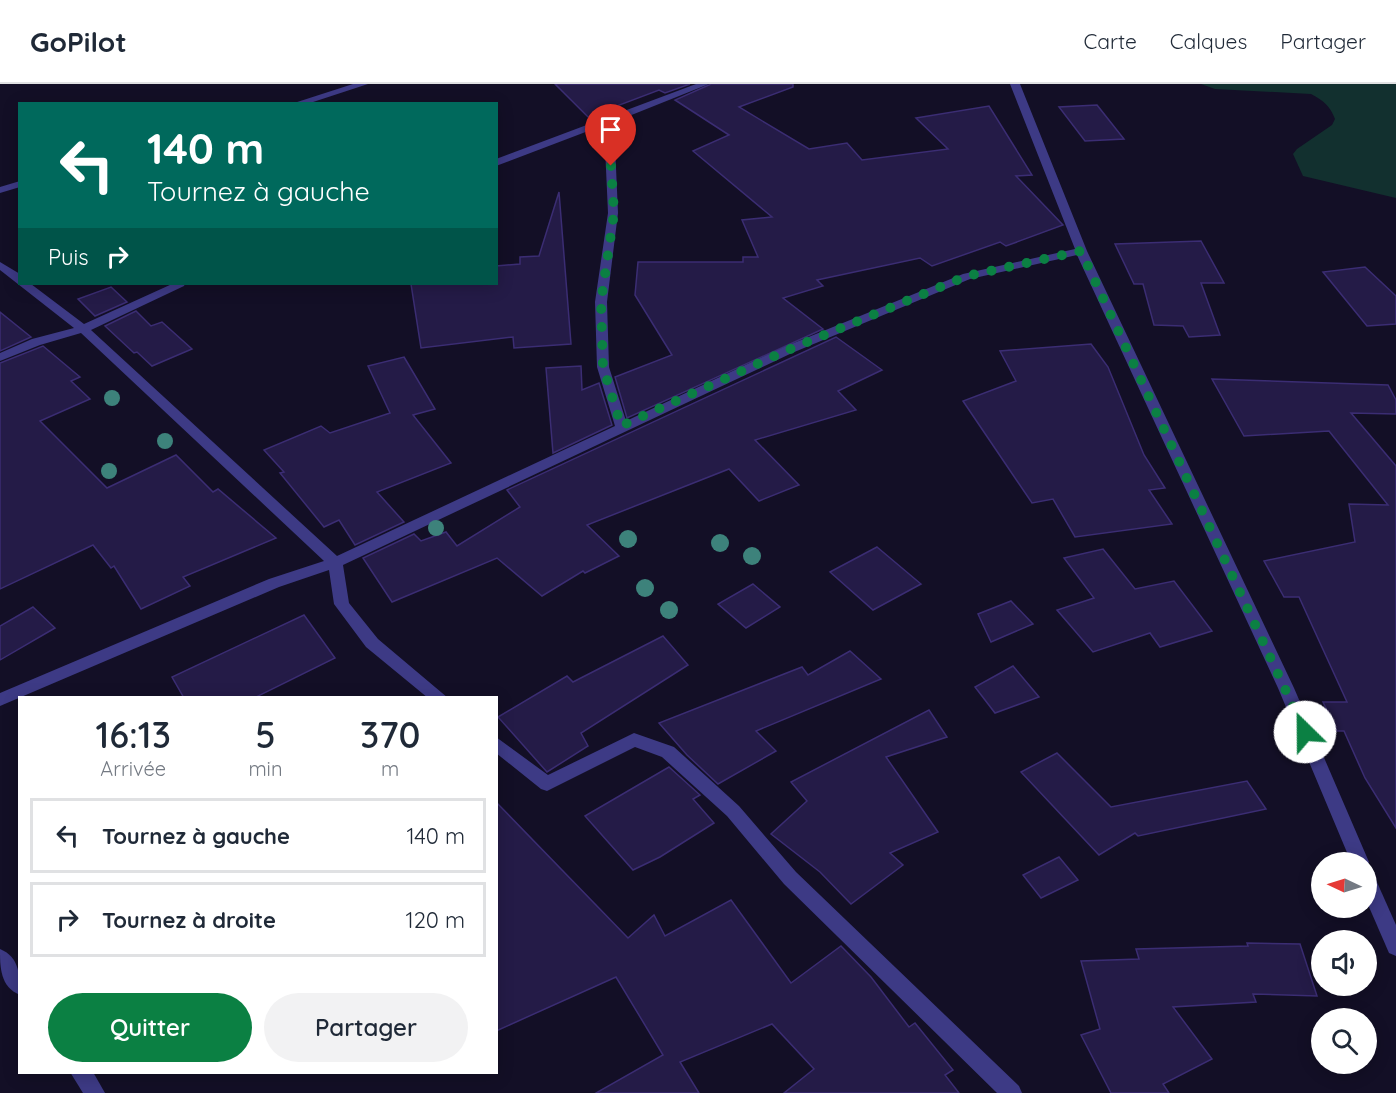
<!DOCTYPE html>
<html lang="fr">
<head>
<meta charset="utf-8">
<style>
  body { margin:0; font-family:Quicksand,sans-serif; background:#f2f2f3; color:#1f2937; height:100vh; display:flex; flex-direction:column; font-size:22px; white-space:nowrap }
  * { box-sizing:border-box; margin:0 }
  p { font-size:20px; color:#747a83 }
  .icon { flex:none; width:33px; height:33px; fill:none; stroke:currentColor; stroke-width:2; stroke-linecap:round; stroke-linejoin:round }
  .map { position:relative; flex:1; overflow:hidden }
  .sheet { position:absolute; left:18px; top:612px; width:480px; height:378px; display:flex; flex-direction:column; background:#fff; border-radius:0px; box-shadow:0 3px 15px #0003 }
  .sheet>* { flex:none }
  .banner { position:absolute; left:18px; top:18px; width:480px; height:183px; border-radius:0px; box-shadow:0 3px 15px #0003; background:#00695c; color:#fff; overflow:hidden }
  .needle { width:39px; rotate:274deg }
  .controls { position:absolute; left:1311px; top:768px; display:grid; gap:12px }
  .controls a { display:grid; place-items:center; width:66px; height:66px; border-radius:50%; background:#fff; box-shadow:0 3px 15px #0003; font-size:30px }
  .pin { position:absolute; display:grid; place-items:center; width:51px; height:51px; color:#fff; margin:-62px -26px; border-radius:50% 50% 50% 0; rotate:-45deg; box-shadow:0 0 6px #0007 }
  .pin .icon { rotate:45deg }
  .me { position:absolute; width:66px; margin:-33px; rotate:337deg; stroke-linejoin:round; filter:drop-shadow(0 0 4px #0008) }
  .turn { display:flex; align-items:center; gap:21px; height:126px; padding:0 30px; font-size:27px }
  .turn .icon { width:78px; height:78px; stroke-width:2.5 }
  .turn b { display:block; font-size:42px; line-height:51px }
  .then { display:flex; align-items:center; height:57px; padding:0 30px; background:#0003; gap:12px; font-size:22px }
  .eta { display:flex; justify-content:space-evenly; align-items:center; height:102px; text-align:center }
  .eta b { font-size:36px; font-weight:600; line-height:42px }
  .button { display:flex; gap:12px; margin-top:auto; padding:12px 30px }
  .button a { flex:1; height:69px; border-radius:36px; background:#0b8043; color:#fff; font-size:24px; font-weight:600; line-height:69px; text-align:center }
  .button a+a { background:#f2f2f3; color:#1f2937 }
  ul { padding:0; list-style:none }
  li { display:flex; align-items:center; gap:18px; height:75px; margin:0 12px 9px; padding:0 18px; border:3px solid #e0e1e3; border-radius:0px }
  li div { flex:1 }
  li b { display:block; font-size:22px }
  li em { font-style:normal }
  header { display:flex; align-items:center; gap:36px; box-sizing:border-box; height:84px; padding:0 30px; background:#fff; border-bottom:2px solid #e0e1e3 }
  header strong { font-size:28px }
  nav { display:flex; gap:33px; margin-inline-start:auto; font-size:21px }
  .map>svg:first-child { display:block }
</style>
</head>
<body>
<header>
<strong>GoPilot</strong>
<nav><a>Carte</a><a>Calques</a><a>Partager</a></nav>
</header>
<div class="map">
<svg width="1396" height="1009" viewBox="0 0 1396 1009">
  <rect width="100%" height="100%" fill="#130f26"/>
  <path fill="#12302f" d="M 1201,0 L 1396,0 L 1396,114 L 1303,92 L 1293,70 L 1297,65 L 1332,41 L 1335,35 C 1330,22 1324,17 1311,10 L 1215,5 Z"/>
  <g fill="#241b47" stroke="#3b2d73" stroke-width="1.5">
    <polygon points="555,0 690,0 665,9 659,6 588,33"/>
    <polygon points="711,0 793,0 793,3 739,23 809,65 847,59 862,76 948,65 916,34 989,22 1032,91 1016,92 1063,141 1006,162 1000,158 932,182 920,174 817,196 823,202 783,214 823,245 627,334 615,293 672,271 635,211 638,178 743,178 743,173 758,173 742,136 772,133 693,67 729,51 675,16"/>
    <polygon points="1097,21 1124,55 1085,57 1059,23"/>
    <polygon points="559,108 571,260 514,264 513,253 421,264 411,200 496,200 496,182 520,180 520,173 539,172"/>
    <polygon points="1201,157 1224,199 1201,199 1220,251 1189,253 1183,242 1154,241 1143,200 1134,200 1115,160"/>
    <polygon points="1365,183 1396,212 1396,240 1367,242 1323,188"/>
    <polygon points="111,203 127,218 95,232 78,215"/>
    <polygon points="136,227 151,242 162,238 192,265 152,282 137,268 134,269 105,242"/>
    <polygon points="0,228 31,253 0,267"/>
    <polygon points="836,253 882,286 838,307 856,326 755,356 799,401 759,417 729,385 587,441 619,472 585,489 583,487 542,512 497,474 392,518 363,474 414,450 421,457 446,448 457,462 520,423 507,406"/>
    <polygon points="1091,260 1108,283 1144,371 1165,404 1149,406 1172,440 1075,453 1053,415 1032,419 963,317 1016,297 1000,267"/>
    <polygon points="43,262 80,293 71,297 90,315 40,337 107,404 176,371 213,408 218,405 276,454 183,493 190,502 141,525 114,482 111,484 93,461 0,505 0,279"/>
    <polygon points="404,273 435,325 413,331 451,379 377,408 404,438 355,461 339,436 324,443 280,389 284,388 264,366 321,342 330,349 390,329 368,282"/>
    <polygon points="581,282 582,306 599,299 612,341 553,369 546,284"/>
    <polygon points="1212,295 1388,301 1396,316 1396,330 1351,329 1396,382 1396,744 1365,694 1344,647 1337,647 1323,618 1347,618 1299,513 1284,513 1264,477 1355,458 1349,420 1388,421 1329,347 1244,352"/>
    <polygon points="877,463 921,500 873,526 830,488"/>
    <polygon points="1103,465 1135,505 1174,497 1212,547 1160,563 1150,549 1093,568 1057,526 1094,514 1064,474"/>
    <polygon points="753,500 780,523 746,544 718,520"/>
    <polygon points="1011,517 1033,540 991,558 978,530"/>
    <polygon points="33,523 55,544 0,576 0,542"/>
    <polygon points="304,531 335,574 254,614 184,614 172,593"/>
    <polygon points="663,552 688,581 581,649 588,662 547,688 498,633 567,592 573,598"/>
    <polygon points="850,567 881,595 756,647 776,667 718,700 687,671 659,639 802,583 808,591"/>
    <polygon points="1013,582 1039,613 995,629 975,603"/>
    <polygon points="929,626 947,653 886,673 938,748 890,769 903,781 851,820 820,788 771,750 807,717 791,698"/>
    <polygon points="1057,669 1111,723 1247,697 1266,725 1138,752 1135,749 1099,771 1021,688"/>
    <polygon points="669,683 700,711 693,715 714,739 660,773 633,786 585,732"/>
    <polygon points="496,718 628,854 654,831 665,852 731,816 791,899 841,862 871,893 909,943 915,939 953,986 945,991 959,1009 784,1009 814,985 772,940 680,978 699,1009 596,1009 663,971 616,893 496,947"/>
    <polygon points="1059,773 1078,796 1041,814 1023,791"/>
    <polygon points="1247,859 1300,860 1317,912 1253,910 1256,918 1173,923 1212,975 1163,1000 1169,1009 1111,1009 1081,951 1100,945 1081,877 1139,875 1136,865 1248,862"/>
  </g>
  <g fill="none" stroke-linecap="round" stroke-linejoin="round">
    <g fill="#3d3a85" fill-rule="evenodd">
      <polygon points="353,0 368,0 307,20 291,20"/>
      <polygon points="696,0 709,0 614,38 618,129 607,218 609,283 626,337 784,263 963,190 1075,165 1010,0 1020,0 1087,167 1294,604 1369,778 1366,783 1366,778 1351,778 1278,604 1077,171 970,195 792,269 343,481 349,519 378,555 448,614 428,614 366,563 334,520 329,486 279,503 0,622 0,609 269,495 324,477 81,249 40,261 0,277 0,269 32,255 74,244 0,186 0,178 20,190 20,200 31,200 84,240 172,200 185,200 184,202 91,246 337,472 615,342 597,283 595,218 608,129 604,41 496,82 496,75"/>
      <polygon points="20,97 20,103 0,109 0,103"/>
      <polygon points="634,649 674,663 739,722 796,788 1019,1002 1022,1009 997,1009 784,800 727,732 662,673 635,663 547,707 541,705 496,669 496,653 548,691"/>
      <polygon points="1366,785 1372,787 1396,841 1396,872 1389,869 1366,816"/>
      <path d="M 0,865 C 20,873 20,893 20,911 C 0,903 0,883 0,865 Z"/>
      <polygon points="70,988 93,988 105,1009 83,1009"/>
    </g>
  </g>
  <g fill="#3d827b">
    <circle cx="112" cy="314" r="8"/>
    <circle cx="165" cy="357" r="8"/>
    <circle cx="109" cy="387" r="8"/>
    <circle cx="436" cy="444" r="8"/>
    <circle cx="628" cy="455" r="9"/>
    <circle cx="720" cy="459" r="9"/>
    <circle cx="752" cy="472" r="9"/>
    <circle cx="645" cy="504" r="9"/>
    <circle cx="669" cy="526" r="9"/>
  </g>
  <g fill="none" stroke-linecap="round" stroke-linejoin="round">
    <polyline stroke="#0b8043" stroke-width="10" stroke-dasharray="0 18" points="611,82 614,129 601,218 603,283 621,342 788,266 967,192 1081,167 1305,648"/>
  </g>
</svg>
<div class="controls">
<a><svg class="needle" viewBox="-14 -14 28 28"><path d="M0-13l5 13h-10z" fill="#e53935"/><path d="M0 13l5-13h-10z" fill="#747a83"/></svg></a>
<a><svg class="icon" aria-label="sound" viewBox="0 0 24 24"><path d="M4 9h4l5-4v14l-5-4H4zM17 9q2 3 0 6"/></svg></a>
<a><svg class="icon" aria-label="search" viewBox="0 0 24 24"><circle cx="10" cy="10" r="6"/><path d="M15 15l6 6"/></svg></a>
</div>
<div class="pin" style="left:611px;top:82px;background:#d93025"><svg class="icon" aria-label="arrive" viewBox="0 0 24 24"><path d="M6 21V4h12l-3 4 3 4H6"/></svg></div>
<svg class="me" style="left:1305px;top:648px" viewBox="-20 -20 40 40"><circle r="19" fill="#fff"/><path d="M0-13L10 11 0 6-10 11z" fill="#0b8043"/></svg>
<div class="banner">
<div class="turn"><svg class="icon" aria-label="left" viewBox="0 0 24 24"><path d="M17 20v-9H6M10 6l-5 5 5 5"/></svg><div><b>140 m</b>Tournez à gauche</div></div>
<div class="then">Puis<svg class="icon" aria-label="right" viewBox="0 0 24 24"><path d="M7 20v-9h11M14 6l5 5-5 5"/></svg></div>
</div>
<section class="sheet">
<div class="eta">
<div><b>16:13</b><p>Arrivée</p></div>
<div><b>5</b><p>min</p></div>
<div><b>370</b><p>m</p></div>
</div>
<ul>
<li><svg class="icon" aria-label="left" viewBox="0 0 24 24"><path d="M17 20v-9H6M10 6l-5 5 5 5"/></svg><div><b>Tournez à gauche</b></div><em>140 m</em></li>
<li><svg class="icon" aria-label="right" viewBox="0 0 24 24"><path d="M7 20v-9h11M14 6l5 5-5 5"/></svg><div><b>Tournez à droite</b></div><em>120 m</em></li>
</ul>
<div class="button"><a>Quitter</a><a>Partager</a></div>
</section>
</div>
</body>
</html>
